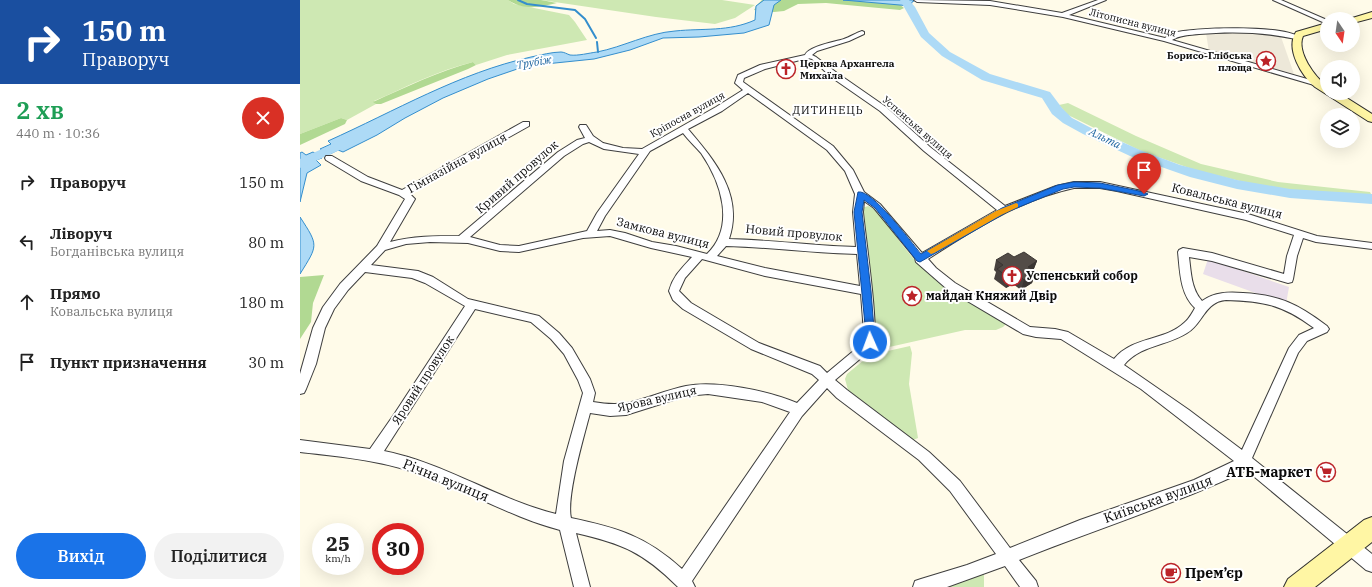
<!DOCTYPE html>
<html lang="uk">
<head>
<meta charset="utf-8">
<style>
  body { margin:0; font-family:"IBM Plex Serif",serif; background:#f2f2f2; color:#222; height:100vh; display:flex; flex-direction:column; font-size:15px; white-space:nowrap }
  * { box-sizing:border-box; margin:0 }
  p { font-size:13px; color:#767676 }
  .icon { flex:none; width:22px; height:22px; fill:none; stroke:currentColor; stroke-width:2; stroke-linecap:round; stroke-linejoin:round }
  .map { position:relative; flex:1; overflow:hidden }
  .side { display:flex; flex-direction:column; background:#fff; width:300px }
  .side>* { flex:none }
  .guide { background:#1a4fa0; color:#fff; overflow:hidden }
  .needle { width:26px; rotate:167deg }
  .controls { position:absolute; left:1020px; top:12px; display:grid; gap:8px }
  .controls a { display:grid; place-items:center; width:40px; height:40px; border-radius:50%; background:#fff; box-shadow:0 4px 16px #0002; font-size:20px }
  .speed { position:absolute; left:12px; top:523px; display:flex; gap:8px; font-size:20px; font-weight:700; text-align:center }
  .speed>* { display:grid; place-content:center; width:52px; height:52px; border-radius:50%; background:#fff; box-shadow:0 4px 16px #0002; line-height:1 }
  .speed small { font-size:10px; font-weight:400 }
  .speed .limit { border:6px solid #d22; background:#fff; color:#111 }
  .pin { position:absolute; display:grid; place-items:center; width:34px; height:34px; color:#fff; margin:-41px -17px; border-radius:50% 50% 50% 0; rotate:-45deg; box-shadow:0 0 4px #0007 }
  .pin .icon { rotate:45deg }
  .me { position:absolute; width:44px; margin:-22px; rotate:358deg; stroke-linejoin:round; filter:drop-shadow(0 0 3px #0008) }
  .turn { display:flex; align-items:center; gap:14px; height:84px; padding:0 16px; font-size:18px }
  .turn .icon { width:52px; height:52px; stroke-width:2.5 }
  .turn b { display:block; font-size:28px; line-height:34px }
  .round { display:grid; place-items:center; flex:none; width:42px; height:42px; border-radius:21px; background:#f2f2f2 }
  .overview { display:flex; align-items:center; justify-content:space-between; height:68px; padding:0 16px }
  h1 { font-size:24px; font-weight:600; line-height:30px; color:#1e9e55 }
  .action { display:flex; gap:8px; margin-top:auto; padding:8px 16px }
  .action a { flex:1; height:46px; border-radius:24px; background:#1a73e8; color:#fff; font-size:16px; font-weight:600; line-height:46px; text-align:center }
  .action a+a { background:#f2f2f2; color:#222 }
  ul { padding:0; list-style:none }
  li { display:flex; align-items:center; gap:12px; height:60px; padding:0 16px }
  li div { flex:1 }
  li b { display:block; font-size:15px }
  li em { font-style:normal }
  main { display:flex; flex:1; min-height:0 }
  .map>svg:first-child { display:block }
</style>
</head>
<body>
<main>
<section class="side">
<div class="guide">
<div class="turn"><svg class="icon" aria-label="right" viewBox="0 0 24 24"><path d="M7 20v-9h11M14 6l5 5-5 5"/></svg><div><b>150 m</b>Праворуч</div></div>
</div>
<div class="overview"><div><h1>2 хв</h1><p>440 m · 10:36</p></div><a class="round" style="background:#d93025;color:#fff"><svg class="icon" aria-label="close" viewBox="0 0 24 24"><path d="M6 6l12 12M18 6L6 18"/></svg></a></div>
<ul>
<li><svg class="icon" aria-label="right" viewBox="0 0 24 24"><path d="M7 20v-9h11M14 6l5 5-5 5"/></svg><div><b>Праворуч</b></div><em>150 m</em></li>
<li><svg class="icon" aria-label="left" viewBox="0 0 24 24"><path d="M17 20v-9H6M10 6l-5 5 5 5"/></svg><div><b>Ліворуч</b><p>Богданівська вулиця</p></div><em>80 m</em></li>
<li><svg class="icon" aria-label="ahead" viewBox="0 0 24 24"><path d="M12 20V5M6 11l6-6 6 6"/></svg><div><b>Прямо</b><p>Ковальська вулиця</p></div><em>180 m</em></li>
<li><svg class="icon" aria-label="arrive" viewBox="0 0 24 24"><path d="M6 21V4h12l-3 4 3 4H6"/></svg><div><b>Пункт призначення</b></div><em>30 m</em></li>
</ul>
<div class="action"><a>Вихід</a><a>Поділитися</a></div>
</section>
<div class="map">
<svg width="1072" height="587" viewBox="0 0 1072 587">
  <rect width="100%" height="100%" fill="#fffbe9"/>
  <polygon fill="#e9deea" points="908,259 989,287 986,304 903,274"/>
  <g fill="#cee8b3">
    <path d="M 0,0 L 208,0 L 214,4 L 269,15 L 275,22 L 287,40 L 207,55 L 176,65 L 173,62 C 139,70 106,87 74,101 L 76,104 L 47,120 L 41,118 L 0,134 Z"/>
    <polygon points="241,0 422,0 455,5 435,18 415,24 356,17"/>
    <polygon points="768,103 836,136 901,164 978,182 1070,192 1072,196 985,190 940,181 895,170 841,151 768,115 759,105"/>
    <path d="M 568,206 L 577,210 C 593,231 608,256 629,274 C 652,294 681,308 707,323 L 703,327 L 696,330 L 665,330 L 576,350 L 562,208 Z"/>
    <polygon points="610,346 612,353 609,384 618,438 613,440 548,390 545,379 547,374 570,355"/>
    <polygon points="684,573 684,587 635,587"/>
  </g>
  <g fill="#b1d992">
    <path d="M 208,0 L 241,0 L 257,3 C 240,7 224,11 208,0 Z"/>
    <polygon points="462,0 594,0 604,8 600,10 526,3 498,4 484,11 474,12 454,10 457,5"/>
    <path d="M 173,62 L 176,65 L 168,69 L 81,104 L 76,104 L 73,102 C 106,87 139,71 173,62 Z"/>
    <polygon points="41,118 47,120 45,124 0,145 0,134"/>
    <polygon points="24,275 13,303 11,322 0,339 0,277"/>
  </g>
  <polygon fill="#ede8d9" points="949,31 980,34 994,74 909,52 906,33"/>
  <g fill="#addaf6" stroke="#348ecd">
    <path d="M 464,0 L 481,0 L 474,5 L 469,25 L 444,33 L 399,37 L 363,38 L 330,50 L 294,59 L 226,66 L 188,79 L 143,98 L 105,118 L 77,135 L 43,152 L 38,150 L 30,154 L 20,149 L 31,144 L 28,141 C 95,111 159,73 231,57 C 241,55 252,52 261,52 C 264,52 267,54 270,55 C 278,56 289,53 297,52 C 323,47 348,33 375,31 C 404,28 428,32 455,20 L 456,6 Z"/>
    <polygon points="543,0 616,0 612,2 611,6"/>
    <polygon points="2,152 6,155 13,152 22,158 16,160 21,165 7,173 0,202 0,153"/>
    <path d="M 0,217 C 19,246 18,245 0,274 Z"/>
  </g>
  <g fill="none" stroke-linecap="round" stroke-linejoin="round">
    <g stroke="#348ecd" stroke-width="2">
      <polyline points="218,0 227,4 275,10 285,19 296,38"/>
      <polyline points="297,42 298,52"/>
    </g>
    <g fill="#addaf6" fill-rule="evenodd">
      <polygon points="600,0 609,0 615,7 629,33 650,52 690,74 750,92 762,108 772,118 793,129 840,150 880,165 937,180 990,189 1072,194 1072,204 990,198 937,189 890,177 830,156 783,134 763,123 752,114 742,98 682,80 642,56 621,37"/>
      <polygon points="48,137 53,138 55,141 53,144 0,168 0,159"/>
    </g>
    <defs>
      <g id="street">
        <path d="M 614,0 L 690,1 L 762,13 L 798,0 L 806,0 L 769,15 L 865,38 C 868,36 871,34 873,33 C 894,27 983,25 999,37 L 996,39 C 964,32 932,31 899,34 C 890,35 880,35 872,40 L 1021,83 L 1017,85 L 1014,85 L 864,41 L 763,17 L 690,5 L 617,2 Z"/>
        <polygon points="973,0 981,0 1027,20 1027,24"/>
        <path d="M 562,31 L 564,32 L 564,34 L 549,41 L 517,51 L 512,55 L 516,57 L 537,73 L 586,107 L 630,147 L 705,206 L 756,186 L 774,182 L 800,182 L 948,214 L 1017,236 L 1072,243 L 1072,249 L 1016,242 L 1003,238 L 997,256 L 993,279 L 992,282 L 988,283 L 912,261 L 889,257 C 891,272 891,289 902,301 C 915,292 928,292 943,293 C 979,295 998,304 1027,326 L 1029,329 L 1027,332 L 1007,341 L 998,353 L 952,458 L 1072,554 L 1072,572 L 1066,570 L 945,469 L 943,472 C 870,506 794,530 719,560 L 736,581 L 738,587 L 720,587 L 705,566 L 647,587 L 613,587 L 615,581 L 621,579 L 667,565 L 696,554 L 650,491 L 619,460 L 537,398 L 527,388 L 502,416 L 392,581 L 395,587 L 378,587 C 343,552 323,544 276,533 L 290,587 L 274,587 L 260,530 C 214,518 174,494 130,478 C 88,461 44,457 0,452 L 0,440 L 70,449 L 95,413 L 165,306 L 125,283 L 112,278 L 65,272 L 48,290 L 34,309 L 25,328 L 16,364 L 6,389 L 4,393 L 0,394 L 0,374 L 13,328 L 23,307 L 40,284 L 77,246 L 105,199 L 99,195 L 61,181 L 26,160 L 25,158 L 26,156 L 32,156 L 68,177 L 102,190 L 223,122 L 229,122 L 229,126 L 109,193 L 115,199 L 90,242 C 113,236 135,236 159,236 L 258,152 L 277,140 L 285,138 L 279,127 L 280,125 L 286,125 L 293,136 L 303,143 L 323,148 L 342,149 L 416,107 L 443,90 L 435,83 L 438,75 L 460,65 L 505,55 C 509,46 535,42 544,39 C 550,37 556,33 562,31 ZM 508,58 L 512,59 L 531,77 L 580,111 L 624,151 L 697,210 L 622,253 L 580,204 L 564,192 L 553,170 L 533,146 L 443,82 L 444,78 L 465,69 ZM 448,93 L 527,150 L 545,171 L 555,194 L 553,212 L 556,247 C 514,246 472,240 429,239 C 444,195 415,161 388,129 L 422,111 ZM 383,133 C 388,140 395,146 401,153 C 421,182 436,226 407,254 L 376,246 L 352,242 L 325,233 L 310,230 L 297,231 L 305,216 L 350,151 ZM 289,142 L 304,149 L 339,154 L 297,213 L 287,231 L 219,246 L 200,245 L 170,237 L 264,156 L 283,144 ZM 774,188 L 800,188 L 817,191 L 946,220 L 994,235 L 987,256 L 984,274 L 912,253 L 883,248 L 879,250 L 878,252 C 880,271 880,294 895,308 C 892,313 889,319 884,323 C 865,341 833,336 814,359 L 768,332 L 755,329 L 730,327 L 655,283 L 636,268 L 628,259 C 672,230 722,199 774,188 ZM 564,201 L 574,208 L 615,258 L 616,262 L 647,289 L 723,334 L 736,337 L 761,339 L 841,389 L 934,461 L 894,480 L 780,520 L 710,548 L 660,481 L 629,452 L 547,390 L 535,380 L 573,348 C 580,335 565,234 563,212 ZM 310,236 L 351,248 L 392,257 C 382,268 373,276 369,291 L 373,300 L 383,309 L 451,349 L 512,374 L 519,380 L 497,403 C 469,391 416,380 386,386 C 366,390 347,399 327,403 C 316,405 304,404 293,402 L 295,393 L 290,379 L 272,348 L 259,333 L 239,316 L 168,299 L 133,277 L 118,271 L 71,265 L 85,250 L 106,244 L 130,242 L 168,243 L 200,251 L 219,252 L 283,238 ZM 426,246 C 470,247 513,253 557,254 L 560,286 L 465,268 L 417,256 ZM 402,259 L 465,276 L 561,294 L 564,333 L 563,343 L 527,373 L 520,366 L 459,343 L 391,303 L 379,291 L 385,278 ZM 926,300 C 964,301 983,305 1014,328 L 999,335 L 989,348 L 942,450 L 889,410 L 824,365 C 840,345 867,346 887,333 C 903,324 904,302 926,300 ZM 175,309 L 231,322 L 251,339 L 264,354 L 278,380 L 283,393 L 264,461 L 256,514 C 196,499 145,463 84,451 ZM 408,394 L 462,402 L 490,412 L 382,569 C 346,536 318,528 271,518 C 266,497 284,436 290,413 L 310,416 L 326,415 L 386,396 Z"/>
      </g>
      <g id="secondary">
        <polygon points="1072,12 1072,18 1053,23 1053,19 1049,19"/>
        <path d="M 1027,23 L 1027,29 L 1003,36 C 996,52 1015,77 1027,86 L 1027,93 L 1039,93 L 1072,114 L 1072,122 L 1068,121 L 1015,87 C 1002,76 985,49 996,32 Z"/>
        <polygon points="1072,517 1072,542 1015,587 984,587 988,579 1064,520"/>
      </g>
    </defs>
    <use href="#street" stroke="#3e3e3e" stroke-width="2"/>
    <use href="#secondary" stroke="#2d2d2d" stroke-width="2"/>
    <use href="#street" fill="#fff" fill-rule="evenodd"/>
    <use href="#secondary" fill="#fff6a4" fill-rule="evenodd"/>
  </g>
  <polygon fill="#47413d" points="714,257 737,261 733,271 736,272 732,283 721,290 713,284 706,288 694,279 696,272 694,270 696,260"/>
  <g fill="#3a3532">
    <polygon points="737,261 733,271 728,267"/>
    <polygon points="736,272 732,283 721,290 724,280"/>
    <polygon points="716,273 713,284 706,288 709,278"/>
  </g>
  <polygon fill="#534c47" stroke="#3a3532" points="724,252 737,261 728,267 736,272 724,280 716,273 709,278 697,269 703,265 696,260 708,253 714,257"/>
  <path fill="#1a73e8" stroke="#114b97" d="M 774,182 L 800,183 L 844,192 L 848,194 L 844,196 L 800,188 L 774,187 L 763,189 L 707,212 L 620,262 L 617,261 L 575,208 L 564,200 L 562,212 L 571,291 L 575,342 L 573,345 L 567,345 L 554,212 L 558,192 C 572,189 611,242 621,254 L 702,208 L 758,185 Z"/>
  <polygon fill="#f59e0b" points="716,203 718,204 718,207 701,215 634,253 631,254 627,251 696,211"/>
  <defs>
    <symbol id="sight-ring" viewBox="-11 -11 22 22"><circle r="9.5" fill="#fff" stroke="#bb2328" stroke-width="1.5"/><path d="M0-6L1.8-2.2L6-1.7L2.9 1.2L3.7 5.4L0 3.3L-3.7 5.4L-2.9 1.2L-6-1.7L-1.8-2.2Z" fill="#bb2328"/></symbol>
    <symbol id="church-ring" viewBox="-11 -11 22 22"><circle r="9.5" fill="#fff" stroke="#bb2328" stroke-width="1.5"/><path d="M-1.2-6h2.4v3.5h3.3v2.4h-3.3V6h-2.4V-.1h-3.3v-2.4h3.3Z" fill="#bb2328"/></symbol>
    <symbol id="supermarket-ring" viewBox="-11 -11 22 22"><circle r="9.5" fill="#fff" stroke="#bb2328" stroke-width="1.5"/><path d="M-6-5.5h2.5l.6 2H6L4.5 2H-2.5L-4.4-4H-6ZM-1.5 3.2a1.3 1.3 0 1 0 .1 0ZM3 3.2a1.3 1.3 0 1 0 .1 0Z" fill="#bb2328"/></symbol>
    <symbol id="cafe-ring" viewBox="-11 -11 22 22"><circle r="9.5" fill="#fff" stroke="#bb2328" stroke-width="1.5"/><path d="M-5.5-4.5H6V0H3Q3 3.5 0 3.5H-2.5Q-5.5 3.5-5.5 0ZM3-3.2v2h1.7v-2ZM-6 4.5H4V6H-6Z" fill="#bb2328"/></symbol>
  </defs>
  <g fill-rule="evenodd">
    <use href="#sight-ring" x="955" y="50" width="22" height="22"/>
    <use href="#church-ring" x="475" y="58" width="22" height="22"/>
    <use href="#church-ring" x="701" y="265" width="22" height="22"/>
    <use href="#sight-ring" x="601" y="285" width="22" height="22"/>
    <use href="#supermarket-ring" x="1015" y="461" width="22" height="22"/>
    <use href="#cafe-ring" x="860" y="562" width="22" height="22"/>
  </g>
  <g text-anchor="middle" stroke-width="4" stroke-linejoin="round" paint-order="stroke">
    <g font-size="10" fill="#0b0b0b" stroke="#fff">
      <text transform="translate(833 22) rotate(14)" y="4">Літописна вулиця</text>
      <text transform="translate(387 114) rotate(-29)" y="4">Кріпосна вулиця</text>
      <text transform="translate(618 127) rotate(41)" y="4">Успенська вулиця</text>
    </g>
    <g font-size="10" font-weight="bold" fill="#0b0b0b" stroke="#fff" text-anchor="end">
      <text x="952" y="59">Борисо-Глібська<tspan x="952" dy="12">площа</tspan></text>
      <text x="500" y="67" text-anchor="start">Церква Архангела<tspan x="500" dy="12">Михаїла</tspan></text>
    </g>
    <g font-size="11" font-style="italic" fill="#155f9c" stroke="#fff">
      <text transform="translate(234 62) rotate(-10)" y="4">Трубіж</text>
      <text transform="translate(805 138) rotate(26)" y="4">Альта</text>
    </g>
    <g font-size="11" letter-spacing="1" fill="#0b0b0b" stroke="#fff">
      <text x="528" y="114">ДИТИНЕЦЬ</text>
    </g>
    <g font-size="12" fill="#0b0b0b" stroke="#fff">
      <text transform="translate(157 163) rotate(-29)" y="4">Гімназійна вулиця</text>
      <text transform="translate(217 177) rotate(-41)" y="4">Кривий провулок</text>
      <text transform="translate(927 201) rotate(14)" y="4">Ковальська вулиця</text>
      <text transform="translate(363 233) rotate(14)" y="4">Замкова вулиця</text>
      <text transform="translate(494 233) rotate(5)" y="4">Новий провулок</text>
      <text transform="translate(123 380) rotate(-57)" y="4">Яровий провулок</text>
      <text transform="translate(357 399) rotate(-13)" y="4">Ярова вулиця</text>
    </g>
    <g font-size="12" font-weight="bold" fill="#0b0b0b" stroke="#fff" text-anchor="start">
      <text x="726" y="280">Успенський собор</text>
      <text x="626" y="300">майдан Княжий Двір</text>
    </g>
    <g font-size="14" font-weight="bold" fill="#0b0b0b" stroke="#fff" text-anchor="end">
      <text x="1012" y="477">АТБ-маркет</text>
      <text x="885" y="578" text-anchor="start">Прем’єр</text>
    </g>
    <g font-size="14" fill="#0b0b0b" stroke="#fff">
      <text transform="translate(146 480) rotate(22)" y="5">Річна вулиця</text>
      <text transform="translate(858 499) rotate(-20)" y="5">Київська вулиця</text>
    </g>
  </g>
</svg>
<div class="controls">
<a><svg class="needle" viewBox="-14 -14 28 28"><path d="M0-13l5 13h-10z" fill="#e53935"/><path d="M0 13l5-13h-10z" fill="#767676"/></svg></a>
<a><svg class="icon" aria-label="sound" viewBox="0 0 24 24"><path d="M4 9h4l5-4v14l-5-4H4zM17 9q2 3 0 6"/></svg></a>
<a><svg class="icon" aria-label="layers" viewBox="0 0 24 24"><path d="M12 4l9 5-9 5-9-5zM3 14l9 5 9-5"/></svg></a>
</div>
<div class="speed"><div>25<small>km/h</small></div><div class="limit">30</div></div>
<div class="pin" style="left:844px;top:194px;background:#d93025"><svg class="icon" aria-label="arrive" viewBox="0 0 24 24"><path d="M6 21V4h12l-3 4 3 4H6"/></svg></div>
<svg class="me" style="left:570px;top:342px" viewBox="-20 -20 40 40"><circle r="17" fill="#1a73e8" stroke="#fff" stroke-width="3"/><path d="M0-11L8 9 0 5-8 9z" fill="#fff"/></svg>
</div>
</main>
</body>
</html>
